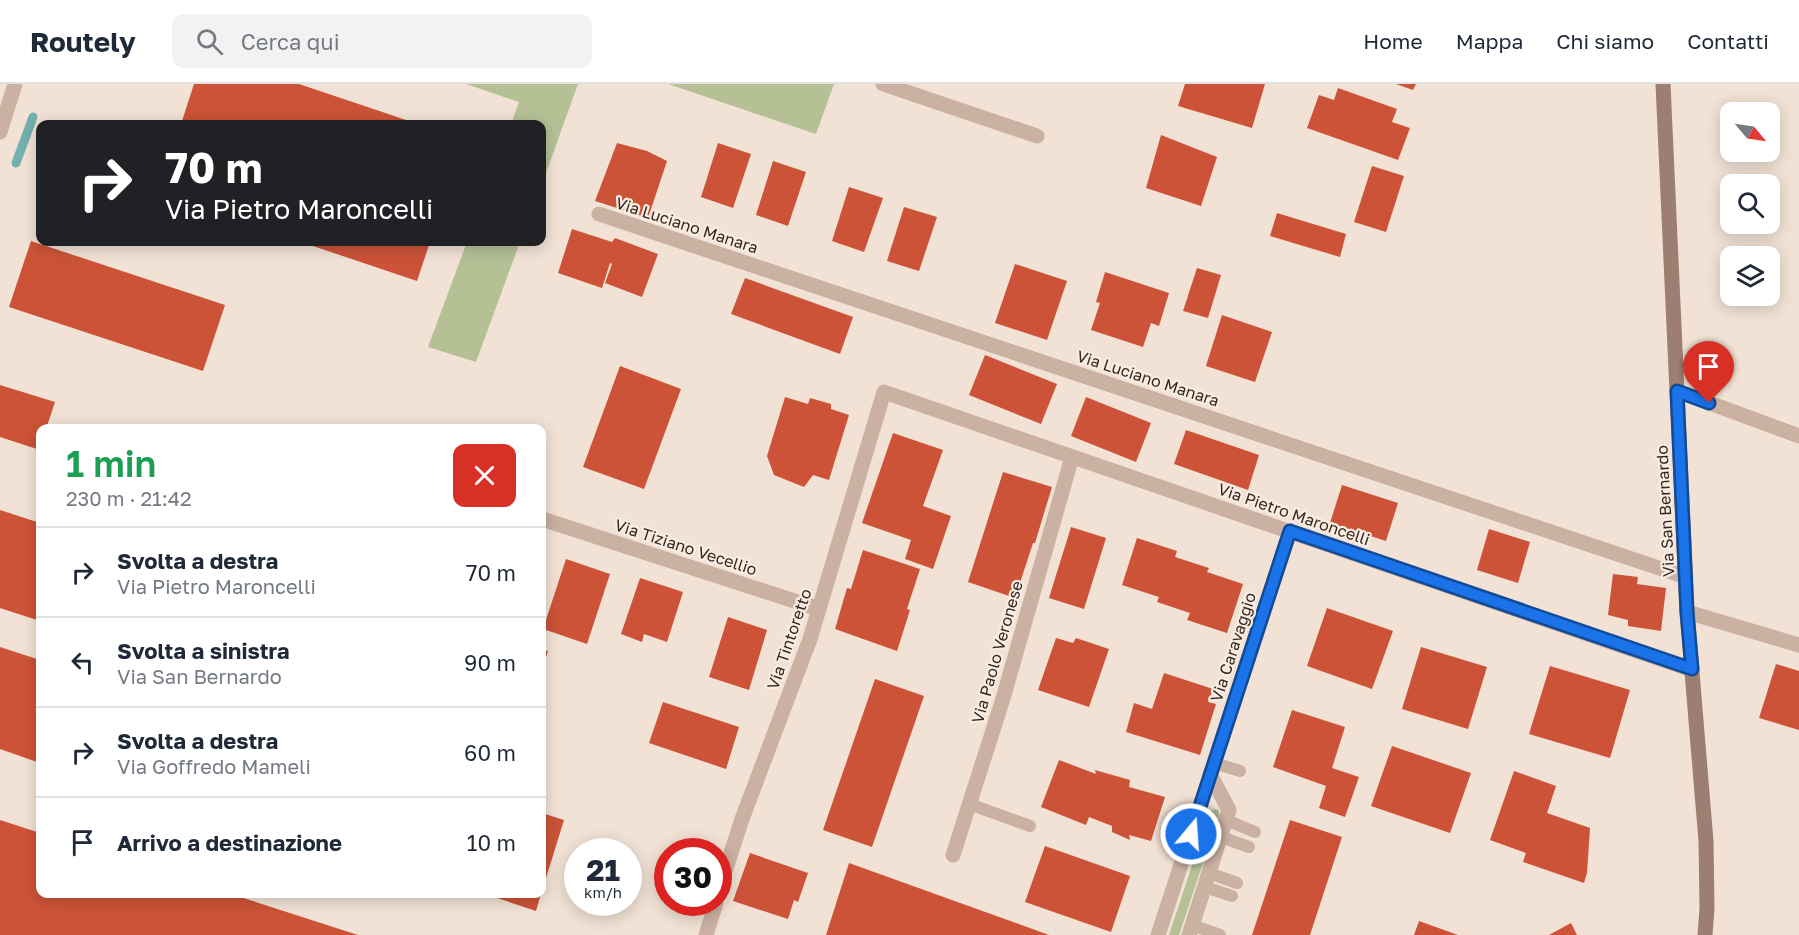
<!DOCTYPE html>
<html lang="it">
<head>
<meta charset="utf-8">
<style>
  body { margin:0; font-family:"Golos Text",sans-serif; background:#f2f2f3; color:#1f2937; height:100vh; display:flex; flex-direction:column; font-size:22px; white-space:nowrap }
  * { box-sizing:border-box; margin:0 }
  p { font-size:20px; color:#747a83 }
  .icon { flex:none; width:33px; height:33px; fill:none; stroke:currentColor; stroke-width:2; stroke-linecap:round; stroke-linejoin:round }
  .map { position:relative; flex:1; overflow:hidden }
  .drawer { position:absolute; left:36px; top:340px; width:510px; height:474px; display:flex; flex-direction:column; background:#fff; border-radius:12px; box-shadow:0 3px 15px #0003 }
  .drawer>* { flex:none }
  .top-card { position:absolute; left:36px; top:36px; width:510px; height:126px; border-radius:12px; box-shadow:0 3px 15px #0003; background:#202124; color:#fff; overflow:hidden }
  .needle { width:39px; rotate:119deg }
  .tools { position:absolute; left:1720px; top:18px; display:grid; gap:12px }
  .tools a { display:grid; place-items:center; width:60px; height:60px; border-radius:12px; background:#fff; box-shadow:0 3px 15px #0003; font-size:30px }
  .speed { position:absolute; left:564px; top:754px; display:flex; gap:12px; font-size:30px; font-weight:700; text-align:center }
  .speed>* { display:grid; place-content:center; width:78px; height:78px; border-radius:50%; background:#fff; box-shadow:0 3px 15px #0003; line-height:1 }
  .speed small { font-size:15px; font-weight:400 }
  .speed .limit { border:9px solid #d22; background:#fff; color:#111 }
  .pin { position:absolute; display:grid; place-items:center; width:51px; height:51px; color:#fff; margin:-62px -26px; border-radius:50% 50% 50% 0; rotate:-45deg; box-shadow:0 0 6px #0007 }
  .pin .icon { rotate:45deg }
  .me { position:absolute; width:66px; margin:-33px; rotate:18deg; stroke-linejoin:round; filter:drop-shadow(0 0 4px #0008) }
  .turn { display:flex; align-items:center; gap:21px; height:126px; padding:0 30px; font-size:27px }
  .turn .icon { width:78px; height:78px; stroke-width:2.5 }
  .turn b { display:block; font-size:42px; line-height:51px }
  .round { display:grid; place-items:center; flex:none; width:63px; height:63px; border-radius:12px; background:#f2f2f3 }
  .overview { display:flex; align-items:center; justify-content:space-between; height:102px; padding:0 30px }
  h1 { font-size:36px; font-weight:600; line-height:45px; color:#1e9e55 }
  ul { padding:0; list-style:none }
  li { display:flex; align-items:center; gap:18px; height:90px; padding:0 30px; border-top:2px solid #e0e1e3 }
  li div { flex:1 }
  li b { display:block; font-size:22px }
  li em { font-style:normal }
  header { display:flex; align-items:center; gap:36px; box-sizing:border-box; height:84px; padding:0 30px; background:#fff; border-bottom:2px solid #e0e1e3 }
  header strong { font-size:28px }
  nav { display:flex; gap:33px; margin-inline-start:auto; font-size:21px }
  .search { width:420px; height:54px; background:#f2f2f3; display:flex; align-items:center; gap:15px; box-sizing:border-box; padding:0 21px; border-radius:12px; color:#747a83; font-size:22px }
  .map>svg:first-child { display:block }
</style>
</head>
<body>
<header>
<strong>Routely</strong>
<div class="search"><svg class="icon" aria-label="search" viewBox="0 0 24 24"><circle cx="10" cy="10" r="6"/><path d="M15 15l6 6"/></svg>Cerca qui</div>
<nav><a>Home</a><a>Mappa</a><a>Chi siamo</a><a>Contatti</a></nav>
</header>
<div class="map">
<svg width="1799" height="851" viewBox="0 0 1799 851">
  <rect width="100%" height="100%" fill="#f2e2d5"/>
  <g fill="#b5c195">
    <polygon points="466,0 578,0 542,100 542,40 511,40 519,18"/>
    <polygon points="668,0 834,0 816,50"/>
    <polygon points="467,158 520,158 476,278 428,263"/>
    <polygon points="1215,725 1219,726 1219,731 1179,851 1169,851 1210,727"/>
  </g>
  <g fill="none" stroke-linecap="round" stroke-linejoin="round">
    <polyline stroke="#73b0ae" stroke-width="9" points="16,79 33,33"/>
  </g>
  <g fill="#cc5338">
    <polygon points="194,0 299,0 418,40 181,40"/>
    <polygon points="1185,0 1265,0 1252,44 1178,22"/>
    <polygon points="1396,0 1416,0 1413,6"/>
    <polygon points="1338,4 1397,25 1392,38 1410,44 1398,76 1307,44 1319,11 1334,16"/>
    <polygon points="1161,51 1217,73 1201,122 1146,104"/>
    <polygon points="617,59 647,67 667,77 648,134 595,117"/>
    <polygon points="718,59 751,70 733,124 701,113"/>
    <polygon points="773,77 806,88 788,142 756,131"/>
    <polygon points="1372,82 1404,92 1386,148 1354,138"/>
    <polygon points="849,103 883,114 864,168 832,157"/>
    <polygon points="904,123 937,133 919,187 887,177"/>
    <polygon points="1277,129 1346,150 1340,173 1270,152"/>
    <polygon points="572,145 612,158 615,154 658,170 642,213 605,199 612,180 610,179 602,204 558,189"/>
    <polygon points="31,157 225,221 203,287 9,223"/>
    <polygon points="301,158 430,158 417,197"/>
    <polygon points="1015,180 1067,197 1047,256 995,239"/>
    <polygon points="1197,184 1221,191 1208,234 1183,227"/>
    <polygon points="1105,188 1169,209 1159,242 1151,239 1143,263 1091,246 1100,219 1096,218"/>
    <polygon points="745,194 853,233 840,270 731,230"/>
    <polygon points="1222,231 1272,248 1255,298 1206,282"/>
    <polygon points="985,271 1057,300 1041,340 969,311"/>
    <polygon points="620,282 681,305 644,405 583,383"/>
    <polygon points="0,301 55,318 46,345 40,345 40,366 0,353"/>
    <polygon points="785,313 808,320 810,314 831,320 831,325 849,331 829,396 813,391 804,403 774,391 767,372"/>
    <polygon points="1086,313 1151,339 1136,378 1071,352"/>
    <polygon points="1186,346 1259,371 1248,406 1174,380"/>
    <polygon points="893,349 943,366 923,422 951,432 933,485 905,475 911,456 862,439"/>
    <polygon points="1003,388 1052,403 1035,459 1033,459 1015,514 968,498"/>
    <polygon points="1342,401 1398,419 1386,457 1330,439"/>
    <polygon points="0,426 40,439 40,537 0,524"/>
    <polygon points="1071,443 1106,454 1084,525 1049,514"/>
    <polygon points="1489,445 1530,458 1518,499 1477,486"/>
    <polygon points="1137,454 1177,467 1175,473 1209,484 1207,488 1243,500 1227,549 1187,536 1190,529 1157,518 1159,513 1122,501"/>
    <polygon points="863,466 920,485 907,525 910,526 897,567 835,545 847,504 851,505"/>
    <polygon points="566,475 610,490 587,560 543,545"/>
    <polygon points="1613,490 1638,493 1637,500 1666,504 1661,547 1628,542 1628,536 1608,531"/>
    <polygon points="640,494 683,508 667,558 644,550 642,558 621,550"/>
    <polygon points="1327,524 1393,547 1372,605 1307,582"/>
    <polygon points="728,533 767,546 749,606 709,593"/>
    <polygon points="1056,554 1073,559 1076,554 1109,565 1089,623 1038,606"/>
    <polygon points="0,563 40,576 40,679 0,665"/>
    <polygon points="1421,563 1487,583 1468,645 1402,625"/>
    <polygon points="542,565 548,567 542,586"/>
    <polygon points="1776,580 1799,587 1799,646 1759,634"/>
    <polygon points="1550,582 1630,606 1610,674 1529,650"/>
    <polygon points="1164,589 1213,605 1208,618 1216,620 1200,671 1126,648 1134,619 1152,625"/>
    <polygon points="875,595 924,612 872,763 823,746"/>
    <polygon points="663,618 739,643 726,685 649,659"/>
    <polygon points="1292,626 1345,643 1332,684 1359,693 1345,733 1319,724 1326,702 1273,683"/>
    <polygon points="1392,662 1471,689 1450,749 1371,722"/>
    <polygon points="1059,676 1096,690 1095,686 1130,696 1129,703 1165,713 1151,757 1129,751 1130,756 1112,748 1112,742 1089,733 1086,741 1041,723"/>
    <polygon points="1514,687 1556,702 1547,729 1590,744 1587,789 1584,799 1523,778 1526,769 1490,756"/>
    <polygon points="542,729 564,736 542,807"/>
    <polygon points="0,736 40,749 40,810 231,810 358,851 0,851"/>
    <polygon points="1290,736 1342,753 1310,851 1252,851"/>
    <polygon points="1045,762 1130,792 1111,848 1025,818"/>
    <polygon points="750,769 808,789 798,818 794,816 788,835 733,817"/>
    <polygon points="849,779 1049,851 826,851"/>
    <polygon points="485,810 541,810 536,827"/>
    <polygon points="1419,837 1458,851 1414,851"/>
    <polygon points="1571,839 1577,851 1549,851"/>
  </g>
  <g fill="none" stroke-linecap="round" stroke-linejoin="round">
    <g stroke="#cab1a1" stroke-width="12">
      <polyline points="1214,679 1240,687"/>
      <polyline points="969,720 1030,742"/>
      <polyline points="1226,736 1255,748"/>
      <polyline points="1221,753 1249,763"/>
      <polyline points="1209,789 1237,799"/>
      <polyline points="1205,803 1232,812"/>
      <polyline points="1192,841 1220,851"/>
    </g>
    <g stroke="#cab1a1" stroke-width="15">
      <polyline points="883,0 1037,52"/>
      <polyline points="0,48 15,0"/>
      <polyline points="599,130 1686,493"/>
      <polyline points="1677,307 1799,352"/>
      <polyline points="542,435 819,525"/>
      <polyline points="1687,528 1799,561"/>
      <polyline points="953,771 1002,618 1072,373"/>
      <polyline points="718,809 742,735 810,555 884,308 1692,586"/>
      <polyline points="706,851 716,819"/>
      <polyline points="1158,851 1290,447"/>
      <polyline points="1189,851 1229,726 1210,690"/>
    </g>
    <polyline stroke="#9d7f72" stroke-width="15" points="1663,0 1687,528 1706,757 1707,824 1705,851"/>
  </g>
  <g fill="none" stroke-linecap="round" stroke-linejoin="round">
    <defs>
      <polyline id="route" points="1191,750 1290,447 1692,585 1687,528 1677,307 1709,319"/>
    </defs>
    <use href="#route" stroke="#114b97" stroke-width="15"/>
    <use href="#route" stroke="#1a73e8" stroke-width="10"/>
  </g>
  <g text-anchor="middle" stroke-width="4.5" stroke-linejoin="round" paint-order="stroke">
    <g font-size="16" fill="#332824" stroke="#f9ede1">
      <text transform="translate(687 141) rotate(18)" y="6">Via Luciano Manara</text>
      <text transform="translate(1148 294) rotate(18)" y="6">Via Luciano Manara</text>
      <text transform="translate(1665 427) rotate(-93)" y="6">Via San Bernardo</text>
      <text transform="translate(1294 430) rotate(19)" y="6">Via Pietro Maroncelli</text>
      <text transform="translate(686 463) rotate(18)" y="6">Via Tiziano Vecellio</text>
      <text transform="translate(789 555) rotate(-71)" y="6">Via Tintoretto</text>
      <text transform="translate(1233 563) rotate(-72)" y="6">Via Caravaggio</text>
      <text transform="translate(997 568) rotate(-74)" y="6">Via Paolo Veronese</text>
    </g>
  </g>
</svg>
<div class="tools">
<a><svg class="needle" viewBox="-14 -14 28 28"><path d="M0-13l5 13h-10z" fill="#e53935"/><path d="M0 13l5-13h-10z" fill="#747a83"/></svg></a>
<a><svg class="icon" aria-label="search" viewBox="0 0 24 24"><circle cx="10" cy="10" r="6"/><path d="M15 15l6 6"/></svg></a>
<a><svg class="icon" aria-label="layers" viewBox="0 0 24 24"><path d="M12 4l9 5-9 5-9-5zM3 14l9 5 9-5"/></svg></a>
</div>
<div class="speed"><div>21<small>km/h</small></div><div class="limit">30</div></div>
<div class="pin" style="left:1709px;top:319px;background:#d93025"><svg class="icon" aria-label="arrive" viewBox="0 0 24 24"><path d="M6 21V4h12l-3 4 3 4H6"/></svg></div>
<svg class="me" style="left:1191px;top:750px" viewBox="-20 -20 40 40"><circle r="17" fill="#1a73e8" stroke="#fff" stroke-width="3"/><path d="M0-11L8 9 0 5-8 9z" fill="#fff"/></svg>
<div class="top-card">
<div class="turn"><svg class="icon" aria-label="right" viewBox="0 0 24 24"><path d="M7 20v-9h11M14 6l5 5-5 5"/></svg><div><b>70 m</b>Via Pietro Maroncelli</div></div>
</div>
<section class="drawer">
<div class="overview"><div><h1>1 min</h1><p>230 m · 21:42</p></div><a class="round" style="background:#d93025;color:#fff"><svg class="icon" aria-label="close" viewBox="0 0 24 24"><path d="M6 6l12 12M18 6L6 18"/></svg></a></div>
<ul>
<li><svg class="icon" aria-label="right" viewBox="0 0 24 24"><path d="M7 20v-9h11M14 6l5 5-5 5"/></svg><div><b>Svolta a destra</b><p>Via Pietro Maroncelli</p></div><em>70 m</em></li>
<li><svg class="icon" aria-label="left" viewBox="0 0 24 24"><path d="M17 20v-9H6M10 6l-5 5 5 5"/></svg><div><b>Svolta a sinistra</b><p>Via San Bernardo</p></div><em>90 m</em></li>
<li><svg class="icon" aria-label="right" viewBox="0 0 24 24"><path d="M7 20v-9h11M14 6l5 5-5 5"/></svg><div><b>Svolta a destra</b><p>Via Goffredo Mameli</p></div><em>60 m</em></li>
<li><svg class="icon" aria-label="arrive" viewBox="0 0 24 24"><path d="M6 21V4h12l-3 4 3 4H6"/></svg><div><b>Arrivo a destinazione</b></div><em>10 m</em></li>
</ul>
</section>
</div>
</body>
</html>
